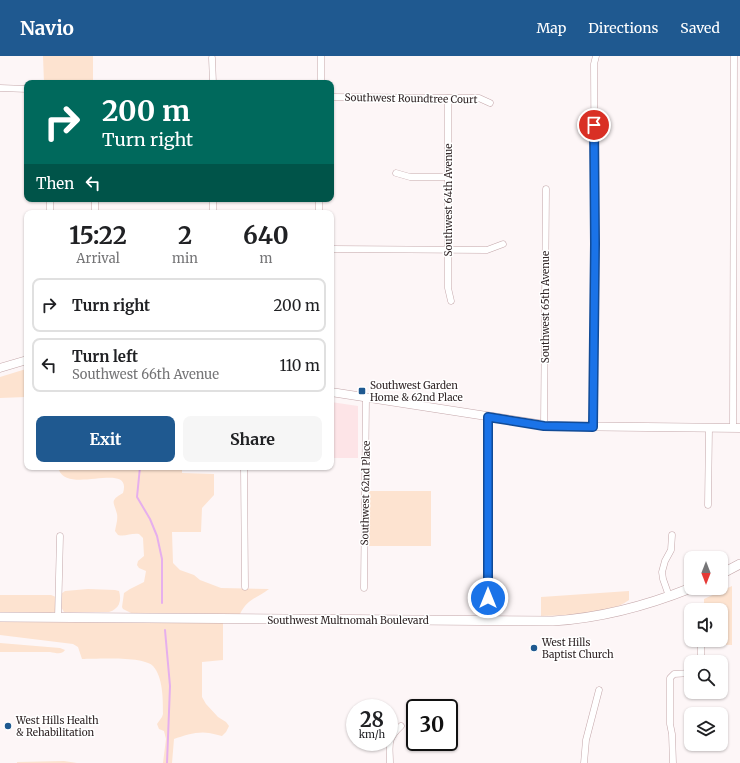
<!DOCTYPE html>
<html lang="en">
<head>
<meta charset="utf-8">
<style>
  body { margin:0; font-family:Merriweather,serif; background:#f6f6f6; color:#202124; height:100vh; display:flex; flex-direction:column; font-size:15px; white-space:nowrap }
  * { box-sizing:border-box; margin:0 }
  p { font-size:13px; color:#757577 }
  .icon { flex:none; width:22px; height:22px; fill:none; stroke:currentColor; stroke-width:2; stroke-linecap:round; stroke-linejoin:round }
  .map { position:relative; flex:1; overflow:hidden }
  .drawer { position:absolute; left:24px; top:154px; width:310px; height:260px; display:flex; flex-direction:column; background:#fff; border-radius:8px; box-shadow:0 1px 3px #0004 }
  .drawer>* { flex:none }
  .top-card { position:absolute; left:24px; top:24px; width:310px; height:122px; border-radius:8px; box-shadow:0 1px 3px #0004; background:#00695c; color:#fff; overflow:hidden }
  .needle { width:26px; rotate:180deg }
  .fabs { position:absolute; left:684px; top:495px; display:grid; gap:8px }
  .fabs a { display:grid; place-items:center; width:44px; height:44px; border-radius:8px; background:#fff; box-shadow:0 1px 3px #0004; font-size:20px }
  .speed { position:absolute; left:346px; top:643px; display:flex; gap:8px; font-size:20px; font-weight:700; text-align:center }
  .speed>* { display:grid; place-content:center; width:52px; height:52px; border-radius:50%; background:#fff; box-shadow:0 1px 3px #0004; line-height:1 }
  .speed small { font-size:10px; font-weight:400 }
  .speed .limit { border:2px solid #111; border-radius:6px; background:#fff; color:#111 }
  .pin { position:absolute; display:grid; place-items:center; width:34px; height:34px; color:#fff; margin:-17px; border:2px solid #fff; border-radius:50%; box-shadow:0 1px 4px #0007 }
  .me { position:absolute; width:44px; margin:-22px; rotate:0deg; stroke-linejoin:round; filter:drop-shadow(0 0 3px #0008) }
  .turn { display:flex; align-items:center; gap:14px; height:84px; padding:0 12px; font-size:18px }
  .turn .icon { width:52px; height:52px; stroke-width:2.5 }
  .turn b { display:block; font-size:28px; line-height:34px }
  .then { display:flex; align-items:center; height:38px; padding:0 12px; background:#0003; gap:8px; font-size:15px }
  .eta { display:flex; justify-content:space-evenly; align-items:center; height:68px; text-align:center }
  .eta b { font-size:24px; font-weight:700; line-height:28px }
  .cta { display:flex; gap:8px; margin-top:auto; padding:8px 12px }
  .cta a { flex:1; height:46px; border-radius:8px; background:#1f5990; color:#fff; font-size:16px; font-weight:700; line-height:46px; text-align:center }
  .cta a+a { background:#f6f6f6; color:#202124 }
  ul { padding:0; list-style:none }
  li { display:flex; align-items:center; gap:12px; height:54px; margin:0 8px 6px; padding:0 4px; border:2px solid #e0e0e0; border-radius:8px }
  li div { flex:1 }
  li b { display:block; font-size:15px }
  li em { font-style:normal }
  header { display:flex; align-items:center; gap:24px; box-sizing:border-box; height:56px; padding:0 20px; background:#1f5990; color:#fff }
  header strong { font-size:19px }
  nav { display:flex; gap:22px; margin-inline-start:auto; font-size:14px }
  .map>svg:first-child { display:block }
</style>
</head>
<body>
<header>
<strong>Navio</strong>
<nav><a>Map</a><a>Directions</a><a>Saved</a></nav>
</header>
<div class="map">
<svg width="740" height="707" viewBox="0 0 740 707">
  <rect width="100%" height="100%" fill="#fdf6f7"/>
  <polygon fill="#fde4e7" points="331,346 358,350 358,402 331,402"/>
  <g fill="#fde3d0">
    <polygon points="43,0 93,0 93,27 44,27"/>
    <polygon points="26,313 26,341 0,342 0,321"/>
    <path d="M 61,411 L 182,411 L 182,417 L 214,418 L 214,439 L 202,452 L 201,476 L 172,476 L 173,507 L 180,514 L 194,519 L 200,524 L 221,532 L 269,533 C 256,543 248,542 240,558 L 131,557 L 123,553 L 122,551 L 124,537 L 130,533 L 144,526 L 146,515 L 139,512 L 137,509 L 138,505 L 144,500 L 143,482 L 139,478 C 131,477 125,481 118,479 L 115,475 C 116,469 118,464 117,458 C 114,446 109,445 123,437 C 133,404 68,439 59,414 Z"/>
    <rect x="369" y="435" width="62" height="55"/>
    <polygon points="732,530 732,589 705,588 705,584 721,584 721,554 704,554 704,543"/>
    <path d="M 88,533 L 115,534 L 119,535 C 122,545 119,553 109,556 L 64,556 L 61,551 L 61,538 L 65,535 Z"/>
    <path d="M 629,535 L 629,544 C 608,560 567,559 541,560 L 541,541 Z"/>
    <polygon points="0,539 51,539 56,541 56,553 55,556 50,557 0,556"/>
    <path d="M 0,566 L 223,567 L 223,604 L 202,606 L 202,641 L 206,648 L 218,661 L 226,666 L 229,670 L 226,676 L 222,680 C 218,679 214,678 209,677 C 198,675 185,679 174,683 L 172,707 L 163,707 L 166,683 L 164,675 L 159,673 L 157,668 L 162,661 L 163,658 C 163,643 163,621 153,610 C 143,600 97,603 82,603 L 78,591 L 73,588 L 0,579 Z"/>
    <path d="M 0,587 L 60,592 L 65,594 C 62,599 56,597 50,596 L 0,596 Z"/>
    <polygon points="64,705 77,707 17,707 17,706"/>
  </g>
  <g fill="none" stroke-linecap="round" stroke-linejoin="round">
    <g stroke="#e6afed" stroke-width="2">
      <polyline points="140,411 137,441 150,463 157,480 162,503 162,547"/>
      <polyline points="165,574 170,630 167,707"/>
    </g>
    <defs>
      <g id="minor">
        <polyline points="212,2 213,27"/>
        <polyline points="321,27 321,0"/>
        <polyline points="0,32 27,33"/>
        <polyline points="331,41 479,42 490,47"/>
        <polyline points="448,42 448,232 451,245"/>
        <polyline points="396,117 410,121 448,121"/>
        <polyline points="50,143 50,157"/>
        <polyline points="213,143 213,157"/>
        <polyline points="95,157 95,143"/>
        <polyline points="319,157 319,143"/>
        <polyline points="331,193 487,194 503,188"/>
        <polyline points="488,361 489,542"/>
        <polyline points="544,370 546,133"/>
        <polyline points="593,371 595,189 594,8 596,0"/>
        <polyline points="733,372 734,0"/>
        <polyline points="244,411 245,531"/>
        <polyline points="708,449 709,372"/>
        <polyline points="364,532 366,342"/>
        <polyline points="669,540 663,523 662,516 665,505 671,494 672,479"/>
        <polyline points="58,562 60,480"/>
        <polyline points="701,591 701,606"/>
        <path d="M 390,707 C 390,689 386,684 401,670"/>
        <polyline points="584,707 586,684 599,634"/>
        <polyline points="673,707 672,678 670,668 670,622 674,618 691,617"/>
      </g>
      <g id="tertiary">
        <polyline points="0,312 27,304"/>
        <polyline points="331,336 551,370 740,372"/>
      </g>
      <g id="secondary">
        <polyline points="721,518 740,508"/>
        <path d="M 0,561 L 553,565 C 601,562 646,550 691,532"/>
      </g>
    </defs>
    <use href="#minor" stroke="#c4a7aa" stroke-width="7"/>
    <use href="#tertiary" stroke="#c4a7aa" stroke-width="9"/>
    <use href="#secondary" stroke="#c4a7aa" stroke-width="10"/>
    <use href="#minor" stroke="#fff" stroke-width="6"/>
    <use href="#tertiary" stroke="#fff" stroke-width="8"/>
    <use href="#secondary" stroke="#fff" stroke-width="9"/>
  </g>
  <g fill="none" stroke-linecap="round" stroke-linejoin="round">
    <defs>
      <polyline id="route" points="488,542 488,361 544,370 593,371 595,188 594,69"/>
    </defs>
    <use href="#route" stroke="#114b97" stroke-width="10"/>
    <use href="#route" stroke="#1a73e8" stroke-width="7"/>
  </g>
  <g fill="#1f5990" stroke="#fff" stroke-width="1.5">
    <rect x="358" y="331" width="8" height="8" rx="2"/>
    <circle cx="534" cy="592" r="4"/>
    <circle cx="8" cy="670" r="4"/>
  </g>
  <g text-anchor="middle" stroke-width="3" stroke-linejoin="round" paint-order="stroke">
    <g font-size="10" fill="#302526" stroke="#fff">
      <text transform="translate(411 42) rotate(1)" y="4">Southwest Roundtree Court</text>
      <text transform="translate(448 144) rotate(-90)" y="4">Southwest 64th Avenue</text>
      <text transform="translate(545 251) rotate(-90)" y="4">Southwest 65th Avenue</text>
      <text transform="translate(365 437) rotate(-89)" y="4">Southwest 62nd Place</text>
      <text x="348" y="568">Southwest Multnomah Boulevard</text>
    </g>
    <g font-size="10" fill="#302526" stroke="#fff" text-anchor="start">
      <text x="370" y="333">Southwest Garden<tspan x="370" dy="12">Home &amp; 62nd Place</tspan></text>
      <text x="542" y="590">West Hills<tspan x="542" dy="12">Baptist Church</tspan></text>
      <text x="16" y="668">West Hills Health<tspan x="16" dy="12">&amp; Rehabilitation</tspan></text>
    </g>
  </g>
</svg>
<div class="fabs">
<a><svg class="needle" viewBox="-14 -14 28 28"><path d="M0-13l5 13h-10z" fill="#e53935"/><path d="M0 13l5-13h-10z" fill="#757577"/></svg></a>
<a><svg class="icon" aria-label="sound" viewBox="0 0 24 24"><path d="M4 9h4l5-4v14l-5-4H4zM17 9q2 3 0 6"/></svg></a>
<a><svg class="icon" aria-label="search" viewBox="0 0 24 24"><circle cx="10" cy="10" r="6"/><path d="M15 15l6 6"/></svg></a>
<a><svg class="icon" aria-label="layers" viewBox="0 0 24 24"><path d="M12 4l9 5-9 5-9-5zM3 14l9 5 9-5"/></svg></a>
</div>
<div class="speed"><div>28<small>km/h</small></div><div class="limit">30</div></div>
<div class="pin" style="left:594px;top:69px;background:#d93025"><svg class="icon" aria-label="arrive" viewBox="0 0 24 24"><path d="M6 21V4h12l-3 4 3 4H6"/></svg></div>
<svg class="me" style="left:488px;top:542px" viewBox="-20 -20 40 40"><circle r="17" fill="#1a73e8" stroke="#fff" stroke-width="3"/><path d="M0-11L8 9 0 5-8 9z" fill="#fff"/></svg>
<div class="top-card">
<div class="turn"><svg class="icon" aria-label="right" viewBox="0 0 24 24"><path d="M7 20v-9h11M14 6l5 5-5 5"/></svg><div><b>200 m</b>Turn right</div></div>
<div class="then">Then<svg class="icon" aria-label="left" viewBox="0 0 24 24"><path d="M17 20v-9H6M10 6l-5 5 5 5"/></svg></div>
</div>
<section class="drawer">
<div class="eta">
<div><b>15:22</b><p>Arrival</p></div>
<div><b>2</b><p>min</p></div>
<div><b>640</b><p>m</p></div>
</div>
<ul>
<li><svg class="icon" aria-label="right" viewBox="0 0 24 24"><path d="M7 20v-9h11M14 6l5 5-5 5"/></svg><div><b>Turn right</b></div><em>200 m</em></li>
<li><svg class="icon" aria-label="left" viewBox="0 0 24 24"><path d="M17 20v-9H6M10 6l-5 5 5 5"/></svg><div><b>Turn left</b><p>Southwest 66th Avenue</p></div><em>110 m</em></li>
</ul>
<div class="cta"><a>Exit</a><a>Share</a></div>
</section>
</div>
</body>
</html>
